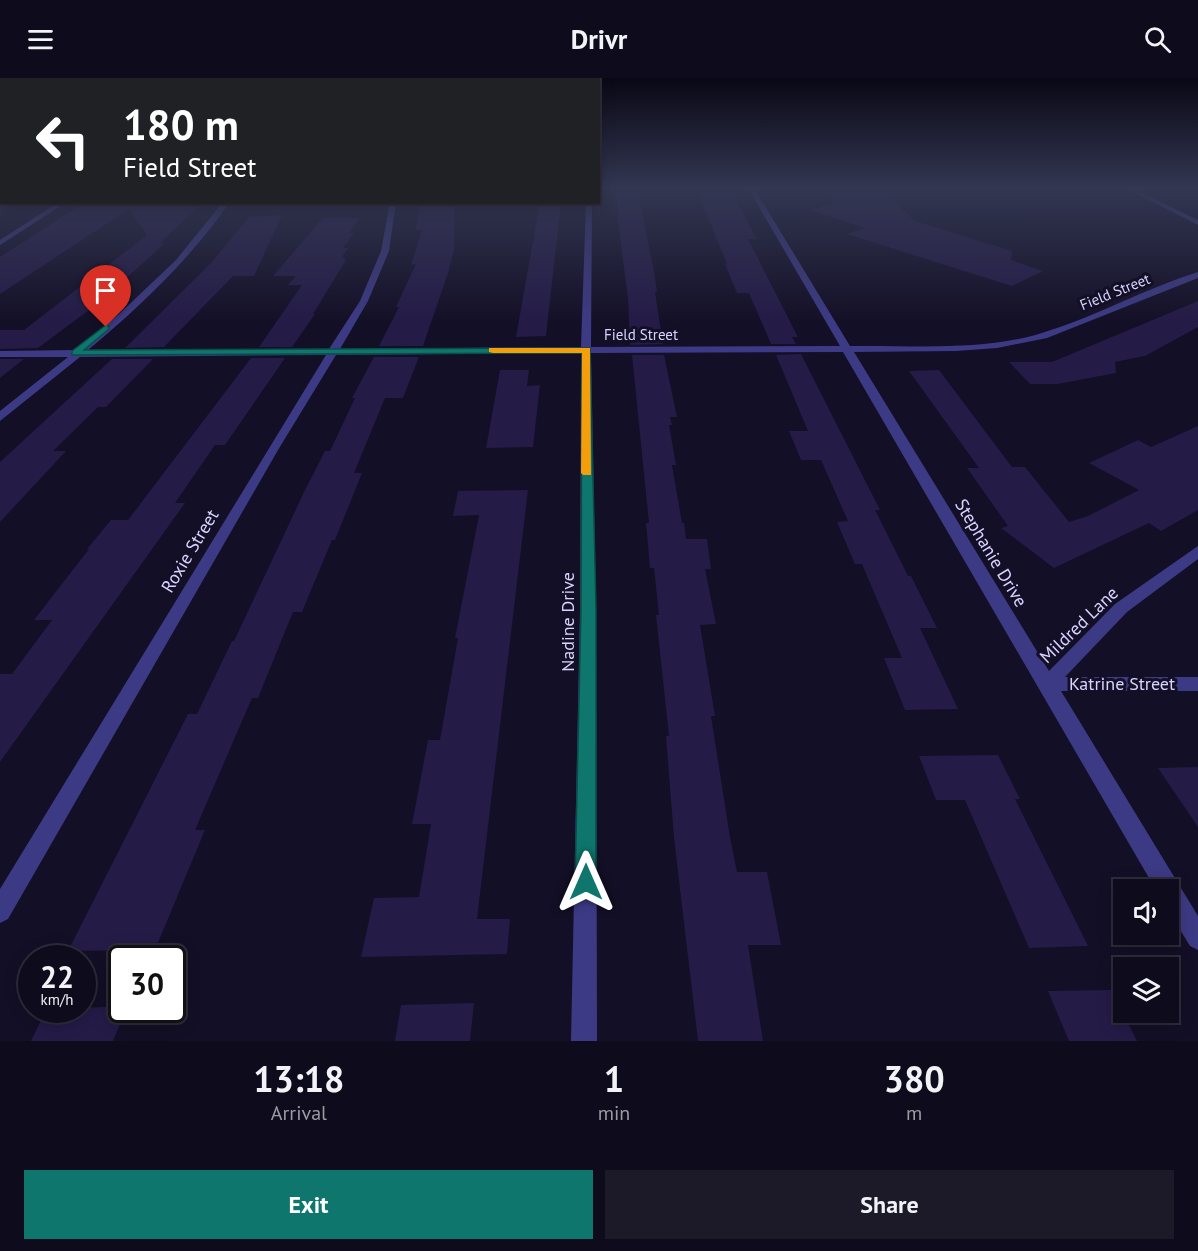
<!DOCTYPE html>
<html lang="en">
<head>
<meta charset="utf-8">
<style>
  body { margin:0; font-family:"PT Sans",sans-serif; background:#1c1929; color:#f1f3f6; height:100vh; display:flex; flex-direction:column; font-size:22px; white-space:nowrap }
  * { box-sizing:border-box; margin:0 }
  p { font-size:20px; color:#9b9ba3 }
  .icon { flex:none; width:33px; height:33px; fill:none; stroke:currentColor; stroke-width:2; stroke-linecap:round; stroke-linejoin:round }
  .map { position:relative; height:963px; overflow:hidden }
  .details { display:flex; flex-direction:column; background:#0e0b1c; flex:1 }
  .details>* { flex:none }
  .hud { position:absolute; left:0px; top:0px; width:600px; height:126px; box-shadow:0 3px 15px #0003,0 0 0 2px #2e2b3b; background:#202124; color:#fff; overflow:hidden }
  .fabs { position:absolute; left:1113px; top:801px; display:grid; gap:12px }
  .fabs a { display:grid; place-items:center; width:66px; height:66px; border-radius:0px; background:#0e0b1c; box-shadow:0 3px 15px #0003,0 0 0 2px #2e2b3b; font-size:30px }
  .speed { position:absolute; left:18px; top:867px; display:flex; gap:12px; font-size:30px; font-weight:700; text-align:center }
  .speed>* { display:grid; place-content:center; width:78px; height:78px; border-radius:50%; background:#0e0b1c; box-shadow:0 3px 15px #0003,0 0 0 2px #2e2b3b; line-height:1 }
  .speed small { font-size:15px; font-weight:400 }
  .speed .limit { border:3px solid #111; border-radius:9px; background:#fff; color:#111 }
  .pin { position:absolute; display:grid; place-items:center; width:51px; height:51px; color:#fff; margin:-62px -26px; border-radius:50% 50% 50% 0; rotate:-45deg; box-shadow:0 0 6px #0007 }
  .pin .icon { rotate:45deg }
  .me { position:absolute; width:66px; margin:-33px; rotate:0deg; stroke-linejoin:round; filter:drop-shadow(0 0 4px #0008) }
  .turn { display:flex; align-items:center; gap:21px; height:126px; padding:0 24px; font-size:27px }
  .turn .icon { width:78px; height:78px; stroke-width:2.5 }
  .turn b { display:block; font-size:42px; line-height:51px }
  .eta { display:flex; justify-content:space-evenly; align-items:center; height:102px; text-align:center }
  .eta b { font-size:36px; font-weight:700; line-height:42px }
  .action { display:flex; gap:12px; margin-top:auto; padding:12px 24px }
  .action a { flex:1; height:69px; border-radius:0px; background:#0f766e; color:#fff; font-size:24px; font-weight:700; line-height:69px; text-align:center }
  .action a+a { background:#1c1929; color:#f1f3f6 }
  header { display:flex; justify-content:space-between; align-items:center; height:78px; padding:0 24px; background:#0e0b1c; font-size:27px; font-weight:700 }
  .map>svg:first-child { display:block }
</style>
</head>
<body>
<header><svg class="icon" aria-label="menu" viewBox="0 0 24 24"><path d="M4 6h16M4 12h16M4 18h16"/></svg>Drivr<svg class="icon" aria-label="search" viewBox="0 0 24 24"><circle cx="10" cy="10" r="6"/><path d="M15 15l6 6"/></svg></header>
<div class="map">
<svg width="1198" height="963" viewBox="0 0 1198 963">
  <rect width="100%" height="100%" fill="#130f26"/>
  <g fill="#241b47">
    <polygon points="696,110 729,110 757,161 748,161 798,259 792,259 796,266 771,266 749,215 737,215 725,186 727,186"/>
    <polygon points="822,110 874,110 884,114 915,143 1012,173 1011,182 1043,193 1012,208 847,156 865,150 810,132 834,125"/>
    <polygon points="616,114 638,114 654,194 657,214 655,214 663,266 630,267 628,220 617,136 619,136"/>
    <polygon points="203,124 161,164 164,166 101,223 38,270 0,271 0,252 24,252 147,157 129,131 0,216 0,179 82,126"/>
    <polygon points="420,124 454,124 454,172 448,195 423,268 379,268 399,229 396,229 416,186 411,187 422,152 416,152"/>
    <polygon points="540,124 561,124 546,258 516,259"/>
    <polygon points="282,137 254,198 233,198 164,269 125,270 211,185 249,139"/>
    <polygon points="323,140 360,140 349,155 354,155 343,170 348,170 342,179 346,182 313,236 315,236 292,269 259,269 302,207 288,207 296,198 273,198"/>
    <polygon points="1198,223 1198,249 1145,278 1115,284 1116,295 1058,306 1030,306 1009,284 1052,284"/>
    <polygon points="801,276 880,432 875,432 908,498 911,498 937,550 920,550 958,631 905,632 884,580 902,580 862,486 855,486 837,444 848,443 821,382 801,382 789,353 808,353 776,277"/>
    <polygon points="632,277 664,277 677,339 670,339 672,347 669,347 676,387 672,387 682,445 684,445 686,461 707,461 711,491 705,491 716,546 700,547 715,638 711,638 730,759 737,794 767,794 781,867 748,867 763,963 698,963 674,760 666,658 669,658 656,537 659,537 654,490 650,490 646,445 649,445"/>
    <polygon points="374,279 419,279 403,320 385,320 354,395 362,395 335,462 332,462 302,534 293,534 258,620 252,620 195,752 205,752 155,872 68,873 188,636 197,636 232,563 234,563 305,412 325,373 330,373 355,320 352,320"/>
    <polygon points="251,280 285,280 225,367 215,367 175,425 185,425 0,684 0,596 12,596 52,542 34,542 89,471 87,471 111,442 128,442"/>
    <polygon points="0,281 24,281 0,300"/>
    <polygon points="112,281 153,281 106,329 98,329 53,373 66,373 0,444 0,384"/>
    <polygon points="500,292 529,292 527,308 540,307 533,369 486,370"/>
    <polygon points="939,292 1012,389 1025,389 1069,444 1088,438 1139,412 1089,385 1138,362 1151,369 1198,348 1198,432 1161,453 1149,445 1054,490 1001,450 1008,448 967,390 979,390 909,293"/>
    <polygon points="528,412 477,841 510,841 507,876 361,879 374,820 419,819 431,746 412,746 428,662 440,662 458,560 455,560 479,437 453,438 458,413"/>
    <polygon points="998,677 1020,721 1015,721 1088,868 1029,870 965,722 936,722 919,678"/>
    <polygon points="1198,689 1198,749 1158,690"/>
    <polygon points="1112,912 1137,963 1069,963 1048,913"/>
    <polygon points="474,925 470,963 395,963 401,927"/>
    <polygon points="122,928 122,942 113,963 31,963 46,932"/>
  </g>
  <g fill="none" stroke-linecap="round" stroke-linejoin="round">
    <g fill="#3d3a85" fill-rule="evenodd">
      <path d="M 748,110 L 754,110 L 850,268 C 914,267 984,274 1045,254 C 1097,238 1146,210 1198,194 L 1198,200 L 1047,260 L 997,270 L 956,273 L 854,274 L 1049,593 L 1115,526 L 1198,468 L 1198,481 L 1127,534 L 1065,599 L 1198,599 L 1198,613 L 1061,613 L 1198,838 L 1198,872 L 1190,868 L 1168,832 L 1168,812 L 1156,812 L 843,274 L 591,275 L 596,531 L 597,963 L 571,963 L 580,531 L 581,275 L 336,277 L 278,372 L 8,841 L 0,845 L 0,811 L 326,277 L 80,279 L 0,343 L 0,333 L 68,279 L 0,279 L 0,273 L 75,272 L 118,237 L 176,182 L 223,124 L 230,124 C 190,181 141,228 88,272 L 329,271 L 360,223 L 381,173 L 390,124 L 396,124 L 389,173 L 368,223 L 340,271 L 581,269 L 586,124 L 592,124 L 591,269 L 840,268 Z"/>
      <polygon points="59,124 67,124 0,167 0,162"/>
    </g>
    <polygon fill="#3d3a85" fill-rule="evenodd" points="1125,110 1132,110 1198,142 1198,147"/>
  </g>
  <linearGradient id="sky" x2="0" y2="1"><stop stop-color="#0a0815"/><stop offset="0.45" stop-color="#333752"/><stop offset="1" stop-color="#333752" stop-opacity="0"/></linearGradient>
  <rect width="1198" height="245" fill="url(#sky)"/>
  <polygon fill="#0f766e" stroke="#0a4d48" stroke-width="1.5" points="106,247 109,248 109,251 84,272 590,270 596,531 596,804 593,811 586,814 578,811 575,804 581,531 582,275 72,277 72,273"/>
  <polygon fill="#f59e0b" points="489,270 590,270 591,397 583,397 581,395 582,275 493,275 489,274"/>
  <g text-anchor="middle" stroke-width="6" stroke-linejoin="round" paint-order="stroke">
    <g font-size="15" fill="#d9d4ff" stroke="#130f26">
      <text transform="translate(1115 214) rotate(-22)" y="5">Field Street</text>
      <text x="641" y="262">Field Street</text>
    </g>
    <g font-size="18" fill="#d9d4ff" stroke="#130f26">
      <text transform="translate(190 473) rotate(-59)" y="6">Roxie Street</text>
      <text transform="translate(991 475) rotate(59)" y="6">Stephanie Drive</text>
      <text transform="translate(568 544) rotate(-90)" y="6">Nadine Drive</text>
      <text transform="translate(1079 547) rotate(-44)" y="6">Mildred Lane</text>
      <text x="1122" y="612">Katrine Street</text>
    </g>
  </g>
</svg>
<div class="fabs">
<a><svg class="icon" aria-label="sound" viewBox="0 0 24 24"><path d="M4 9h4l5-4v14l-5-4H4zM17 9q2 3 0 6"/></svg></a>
<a><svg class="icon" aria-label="layers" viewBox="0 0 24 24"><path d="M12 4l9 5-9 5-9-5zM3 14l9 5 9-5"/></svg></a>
</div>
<div class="speed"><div>22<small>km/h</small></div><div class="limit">30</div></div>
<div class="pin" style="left:106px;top:249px;background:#d93025"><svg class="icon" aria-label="arrive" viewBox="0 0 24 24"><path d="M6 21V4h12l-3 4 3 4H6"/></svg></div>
<svg class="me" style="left:586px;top:804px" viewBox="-20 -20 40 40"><path d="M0-17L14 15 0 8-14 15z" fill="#0f766e" stroke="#fff" stroke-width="4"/></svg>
<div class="hud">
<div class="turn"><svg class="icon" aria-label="left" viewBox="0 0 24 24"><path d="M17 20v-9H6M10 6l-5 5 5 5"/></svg><div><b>180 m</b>Field Street</div></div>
</div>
</div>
<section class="details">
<div class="eta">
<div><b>13:18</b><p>Arrival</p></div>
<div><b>1</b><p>min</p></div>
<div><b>380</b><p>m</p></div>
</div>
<div class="action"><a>Exit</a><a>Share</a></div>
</section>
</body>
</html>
